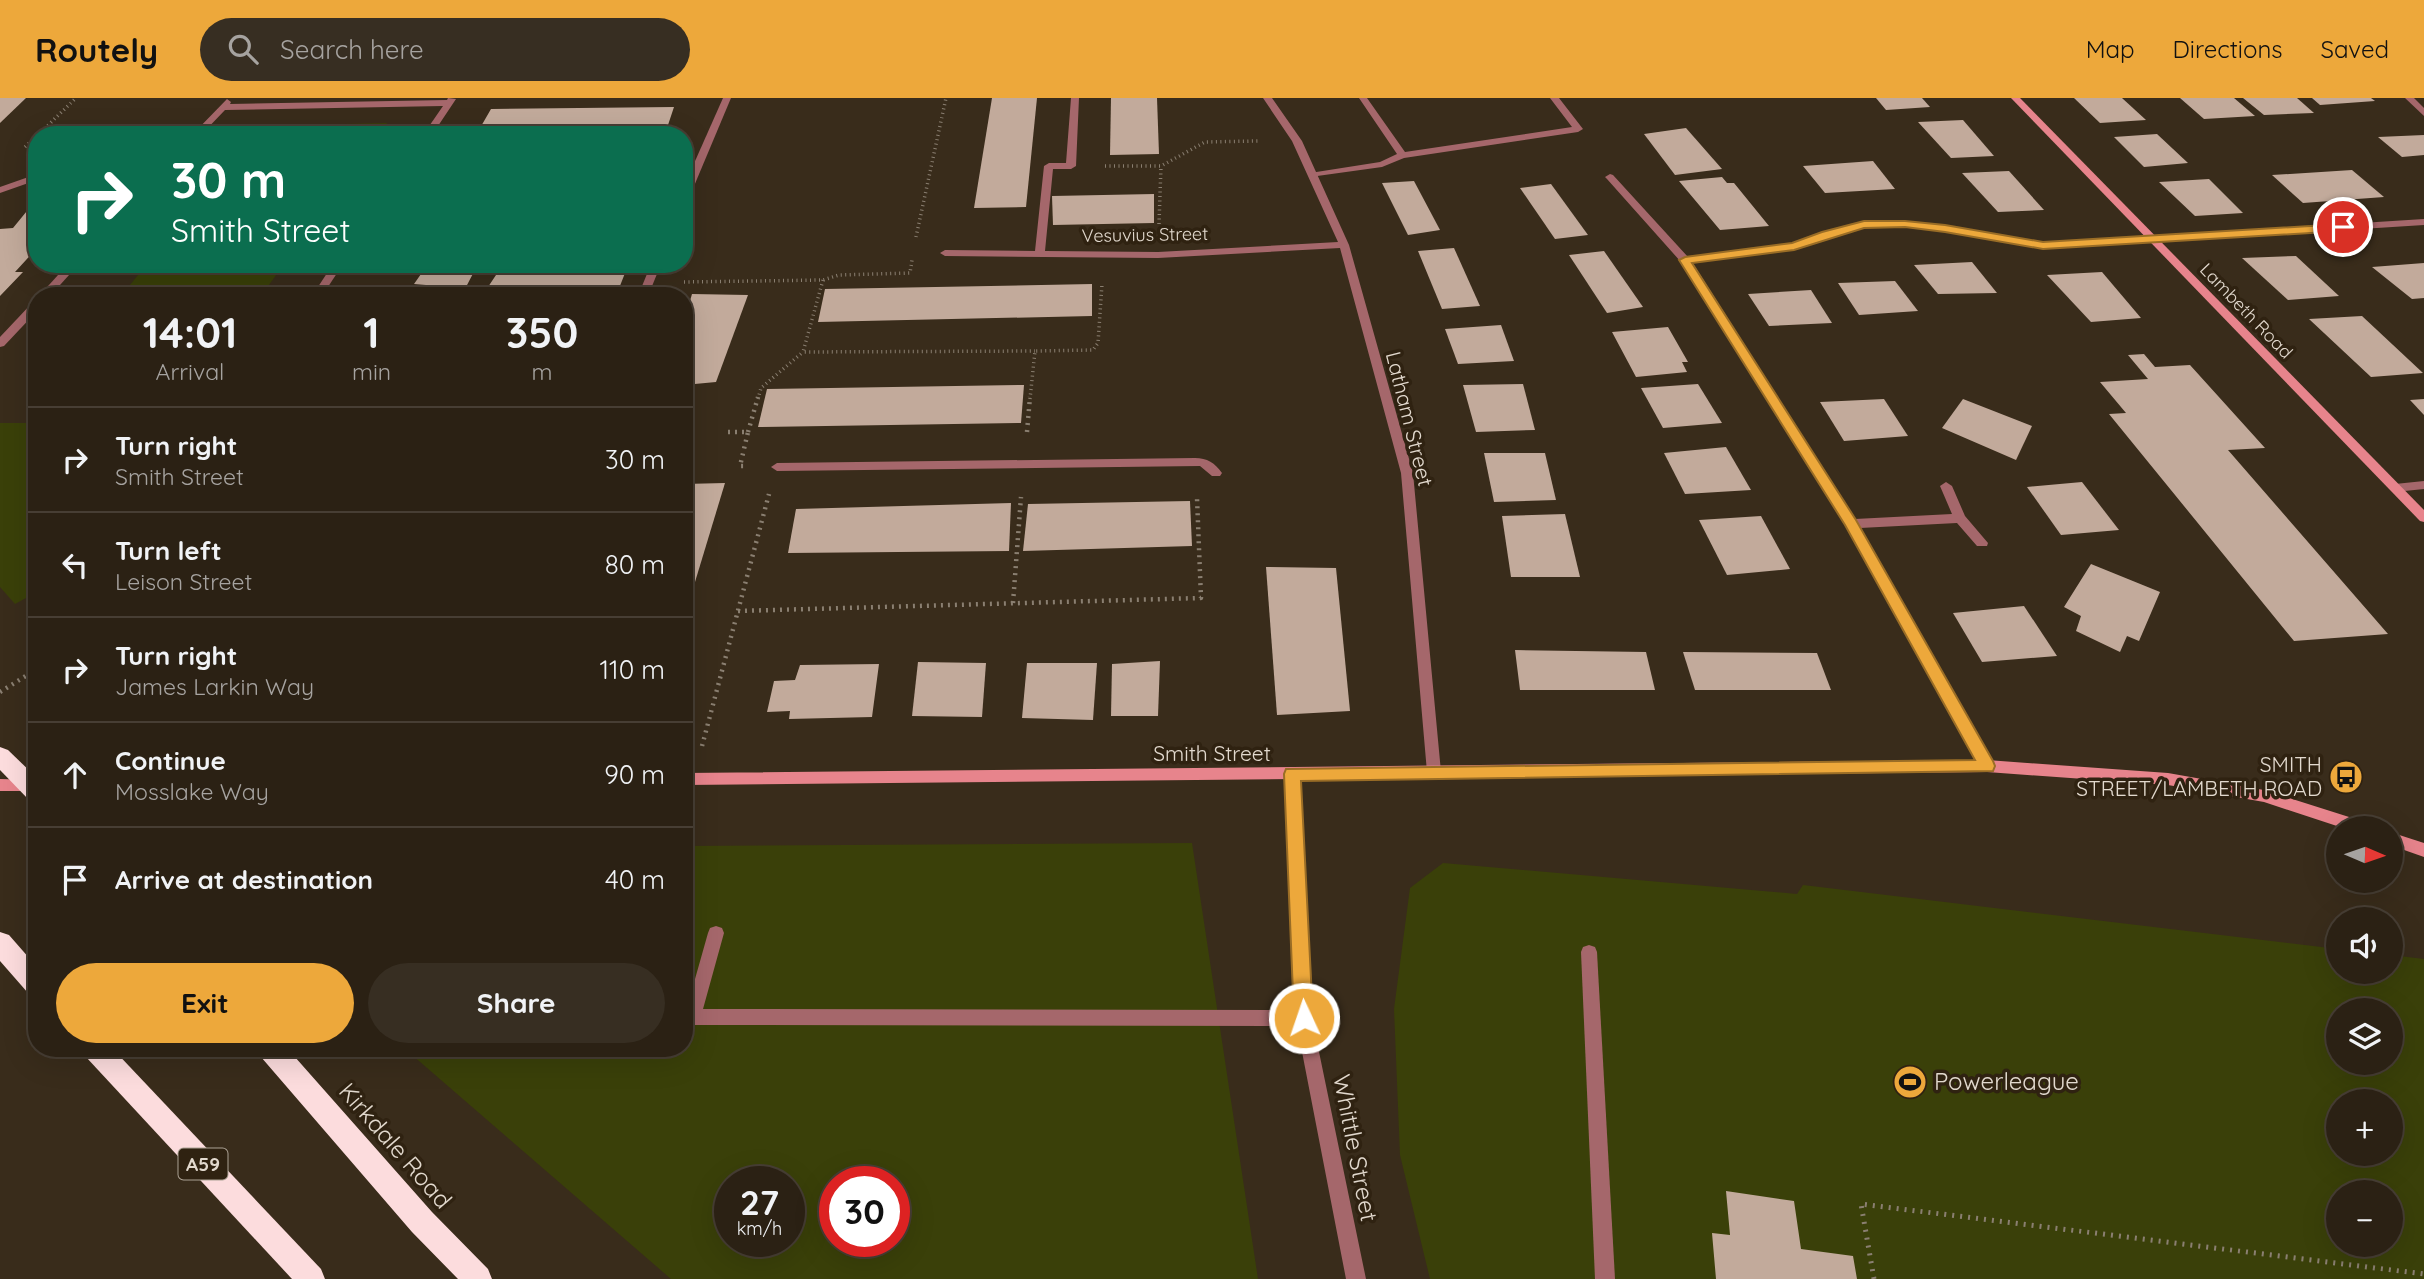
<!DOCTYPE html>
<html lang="en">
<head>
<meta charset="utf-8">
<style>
  body { margin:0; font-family:Quicksand,sans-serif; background:#372e22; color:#f1f3f6; height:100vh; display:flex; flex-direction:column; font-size:26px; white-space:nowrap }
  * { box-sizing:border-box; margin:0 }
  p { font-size:23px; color:#a6a3a0 }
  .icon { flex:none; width:38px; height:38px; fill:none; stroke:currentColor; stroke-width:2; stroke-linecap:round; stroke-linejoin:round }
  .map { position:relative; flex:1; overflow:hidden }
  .drawer { position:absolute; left:28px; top:189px; width:665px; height:770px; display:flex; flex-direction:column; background:#2b2114; border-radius:28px; box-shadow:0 7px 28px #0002,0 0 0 2px #473e34 }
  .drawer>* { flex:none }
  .hud { position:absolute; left:28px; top:28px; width:665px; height:147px; border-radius:28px; box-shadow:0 7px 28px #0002,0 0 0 2px #473e34; background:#0b6e4f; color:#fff; overflow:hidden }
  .needle { width:46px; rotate:92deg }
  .buttons { position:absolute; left:2326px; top:718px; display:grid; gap:14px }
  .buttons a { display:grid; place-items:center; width:77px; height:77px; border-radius:50%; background:#2b2114; box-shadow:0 7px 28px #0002,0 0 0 2px #473e34; font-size:35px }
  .speed { position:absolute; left:714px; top:1068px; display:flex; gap:14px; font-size:35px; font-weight:700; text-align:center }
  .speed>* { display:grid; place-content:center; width:91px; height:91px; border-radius:50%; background:#2b2114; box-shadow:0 7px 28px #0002,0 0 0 2px #473e34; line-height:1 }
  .speed small { font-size:18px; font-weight:400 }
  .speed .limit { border:10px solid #d22; background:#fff; color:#111 }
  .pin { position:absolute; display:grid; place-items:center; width:60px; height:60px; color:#fff; margin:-30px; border:4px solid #fff; border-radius:50%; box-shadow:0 2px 7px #0007 }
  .me { position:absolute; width:77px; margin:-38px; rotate:357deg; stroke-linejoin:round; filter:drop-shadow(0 0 5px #0008) }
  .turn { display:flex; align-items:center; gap:24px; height:147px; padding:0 28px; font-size:32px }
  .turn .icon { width:91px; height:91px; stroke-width:2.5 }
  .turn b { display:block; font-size:49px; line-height:60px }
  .eta { display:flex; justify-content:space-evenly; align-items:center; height:119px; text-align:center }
  .eta b { font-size:42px; font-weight:700; line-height:49px }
  .primary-button { display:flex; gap:14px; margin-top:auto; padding:14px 28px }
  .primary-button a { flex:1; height:80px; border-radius:42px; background:#eda83b; color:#111; font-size:28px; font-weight:700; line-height:80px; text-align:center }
  .primary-button a+a { background:#372e22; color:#f1f3f6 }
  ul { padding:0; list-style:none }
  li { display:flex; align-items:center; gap:21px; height:105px; padding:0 28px; border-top:2px solid #473e34 }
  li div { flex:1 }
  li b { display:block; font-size:26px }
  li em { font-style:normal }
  header { display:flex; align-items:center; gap:42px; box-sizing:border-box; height:98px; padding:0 35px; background:#eda83b; color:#111 }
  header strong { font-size:33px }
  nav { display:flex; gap:38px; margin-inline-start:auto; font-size:24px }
  .search { width:490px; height:63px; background:#372e22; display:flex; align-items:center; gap:18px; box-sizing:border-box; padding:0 24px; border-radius:38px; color:#a6a3a0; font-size:26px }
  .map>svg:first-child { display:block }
</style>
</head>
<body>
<header>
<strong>Routely</strong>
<div class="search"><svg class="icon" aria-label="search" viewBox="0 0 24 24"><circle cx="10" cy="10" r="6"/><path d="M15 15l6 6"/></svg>Search here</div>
<nav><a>Map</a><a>Directions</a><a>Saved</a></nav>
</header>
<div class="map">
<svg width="2424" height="1181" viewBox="0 0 2424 1181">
  <rect width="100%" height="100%" fill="#392c1b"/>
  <g fill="#3a4009" fill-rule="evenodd">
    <polygon points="387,25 378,37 252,37 260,28"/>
    <polygon points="147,166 284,166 261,198 121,198"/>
    <polygon points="0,325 37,325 37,494 15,506 0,489"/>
    <path d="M 1192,745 L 1258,1181 L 671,1181 L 404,950 L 684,950 L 684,748 ZM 730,1083 L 789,1083 L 789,1143 L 730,1143 ZM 835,1083 L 894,1083 L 894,1143 L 835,1143 Z"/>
    <path d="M 1443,765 L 1797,796 L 1803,787 L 2338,851 L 2338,873 L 2390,873 L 2391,857 L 2424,861 L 2424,1181 L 1430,1181 L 1400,1057 L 1394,911 L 1410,790 ZM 2338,912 L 2390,912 L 2390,964 L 2338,964 ZM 2338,1003 L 2390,1003 L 2390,1055 L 2338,1055 ZM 2338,1094 L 2390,1094 L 2390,1146 L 2338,1146 Z"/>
  </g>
  <g fill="#c2aa9b">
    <polygon points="0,0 26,0 0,25"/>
    <polygon points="992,0 1037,0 1026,109 974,110"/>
    <polygon points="1111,0 1157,0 1159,56 1110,57"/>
    <polygon points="1876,0 1922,0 1930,9 1886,12"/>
    <polygon points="2074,0 2122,0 2146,22 2100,25"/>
    <polygon points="2180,0 2234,0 2255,18 2204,21"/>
    <polygon points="2243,0 2297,0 2314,15 2264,17"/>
    <polygon points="2312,0 2371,0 2375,3 2320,7"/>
    <polygon points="674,9 666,33 591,33 588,37 476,37 491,11"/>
    <polygon points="1963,22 1994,58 1951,60 1918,24"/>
    <polygon points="1686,30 1722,71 1675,77 1644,36"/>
    <polygon points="171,33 168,37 101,37 101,34"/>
    <polygon points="2157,36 2188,65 2144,69 2114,39"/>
    <polygon points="2424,37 2424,57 2402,59 2378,39"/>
    <polygon points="1873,63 1895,91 1825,95 1803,68"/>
    <polygon points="2352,72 2384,99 2303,105 2272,77"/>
    <polygon points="2009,73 2044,112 1998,114 1962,75"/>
    <polygon points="1722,79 1727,85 1734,85 1769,128 1720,132 1679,83"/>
    <polygon points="2209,81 2243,115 2195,118 2159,84"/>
    <polygon points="1414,83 1440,132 1408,137 1382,85"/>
    <polygon points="1551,86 1588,137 1555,141 1520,90"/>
    <polygon points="1154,96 1154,125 1053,127 1052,98"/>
    <polygon points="31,108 37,108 37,150 15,174 23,174 0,198 0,131 13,130"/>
    <polygon points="1454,150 1480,208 1442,211 1418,153"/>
    <polygon points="1604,153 1643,209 1607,215 1569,157"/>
    <polygon points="2296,158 2339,198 2288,202 2242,160"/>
    <polygon points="1972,164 1997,195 1938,196 1914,167"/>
    <polygon points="2424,165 2424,200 2412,201 2372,169"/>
    <polygon points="428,166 478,166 466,189 488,189 500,171 627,170 616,198 419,198 426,187 414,186"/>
    <polygon points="2102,174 2141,220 2091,224 2047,177"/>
    <polygon points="1895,183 1918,213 1859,217 1838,185"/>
    <polygon points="1092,186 1092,218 818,224 825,191"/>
    <polygon points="1811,192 1832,225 1769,228 1748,196"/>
    <polygon points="692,196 748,197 716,284 684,287 684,223"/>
    <polygon points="2362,218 2423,275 2371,279 2309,221"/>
    <polygon points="1501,227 1514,263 1458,266 1445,231"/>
    <polygon points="1668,229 1688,264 1682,264 1687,274 1636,279 1612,234"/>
    <polygon points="2144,256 2155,269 2190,267 2265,350 2228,352 2388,536 2294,543 2109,316 2126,315 2100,284 2148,281 2128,257"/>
    <polygon points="1523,286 1535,332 1476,334 1463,287"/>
    <polygon points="1698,286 1722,325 1663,330 1641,290"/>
    <polygon points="1024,287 1021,325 758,329 767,291"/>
    <polygon points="1884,301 1908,338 1844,343 1820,304"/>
    <polygon points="1963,301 2032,328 2016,362 1942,330"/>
    <polygon points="2424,301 2424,317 2410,302"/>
    <polygon points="1726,349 1751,392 1685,396 1664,355"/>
    <polygon points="1484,355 1545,355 1556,402 1494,404"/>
    <polygon points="2082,384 2119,432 2061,437 2027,389"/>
    <polygon points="725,385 685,517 684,517 684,386"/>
    <polygon points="1190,403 1192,448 1023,453 1028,406"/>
    <polygon points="1011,405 1009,453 788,455 796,411"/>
    <polygon points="1565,416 1580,479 1511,479 1502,418"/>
    <polygon points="1761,418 1790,471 1727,477 1699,422"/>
    <polygon points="2091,466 2160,494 2139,543 2127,538 2120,554 2076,533 2081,518 2064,509"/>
    <polygon points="1266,469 1336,470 1350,613 1277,617"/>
    <polygon points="2024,508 2057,558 1982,564 1953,515"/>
    <polygon points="1515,552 1646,554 1655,592 1520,592"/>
    <polygon points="1683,554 1817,555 1831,592 1695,592"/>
    <polygon points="1160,563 1158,618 1111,618 1112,566"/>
    <polygon points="918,564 986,565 982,619 912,618"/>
    <polygon points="1027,565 1097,565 1093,622 1022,620"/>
    <polygon points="879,566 872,619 789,621 790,613 767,614 774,583 795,582 800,567"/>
    <polygon points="1726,1093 1794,1103 1801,1151 1853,1158 1857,1181 1716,1181 1712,1135 1730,1137"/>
  </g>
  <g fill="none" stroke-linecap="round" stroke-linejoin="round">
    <g stroke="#8a7f71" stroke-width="3.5" stroke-dasharray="1 3.5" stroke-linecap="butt">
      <polyline points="38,37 76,0"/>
      <polyline points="25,49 37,38"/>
      <polyline points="1105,68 1161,68 1205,44 1258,43"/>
      <polyline points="1159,126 1161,68"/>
      <polyline points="916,139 946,0"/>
      <polyline points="823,182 803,254 1035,253"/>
      <polyline points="684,184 823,182 839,177 910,175 912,162"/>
      <polyline points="758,301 761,290 803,254"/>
      <polyline points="1030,301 1035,253 1093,252 1098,245 1102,186"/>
    </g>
    <g stroke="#8a7f71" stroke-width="4.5" stroke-dasharray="2 5" stroke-linecap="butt">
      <polyline points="728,334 748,334 740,368 744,368"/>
      <polyline points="748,334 758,299"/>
      <polyline points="1027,334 1030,299"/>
      <polyline points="1013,505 1021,399"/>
      <polyline points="738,513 1201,500 1197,400"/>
      <polyline points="0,594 37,571"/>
      <polyline points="702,648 769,396"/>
    </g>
    <polyline stroke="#8a7f71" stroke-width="5" stroke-dasharray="2 6" stroke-linecap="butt" points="1874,1181 1861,1106 2424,1176"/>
    <g fill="#a5676b" fill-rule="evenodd">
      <polygon points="1359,0 1367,0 1405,54 1572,29 1550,0 1559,0 1583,31 1578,34 1404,60 1382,69 1310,79 1310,75 1380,64 1397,56"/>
      <polygon points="1589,847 1595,849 1597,854 1615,1181 1595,1181 1581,854 1583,849"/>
    </g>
    <g fill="#a5676b" fill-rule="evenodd">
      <polygon points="448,0 456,1 432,37 423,37 443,8 225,12 201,37 192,37 227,1 231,4 230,6 447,2"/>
      <polygon points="723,0 731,0 689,100 684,103 684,88"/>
      <polygon points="1071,0 1079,0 1076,68 1071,71 1053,71 1045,153 1158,154 1338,144 1292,43 1263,0 1272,0 1302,43 1349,147 1413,375 1441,674 1439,678 1434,680 1429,678 1427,674 1401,375 1340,150 1158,160 945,158 940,155 945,152 1035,153 1044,68 1049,65 1066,65"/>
      <polygon points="2405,0 2414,0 2424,10 2424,18"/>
      <polygon points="37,76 37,82 0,95 0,89"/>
      <polygon points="1610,76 1613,77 1688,159 1793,145 1864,123 1905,123 1945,127 2043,145 2424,121 2424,127 2043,151 1945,133 1905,129 1865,129 1794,151 1692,164 1855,421 1952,416 1940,388 1946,384 1952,388 1965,418 1988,445 1987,448 1977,448 1957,425 1860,430 1992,664 1994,668 1992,672 1982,672 1846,427 1681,164 1607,81 1605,79"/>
      <polygon points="68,166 79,166 50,198 39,198"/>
      <polygon points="333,166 343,166 322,198 312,198"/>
      <polygon points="651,166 661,166 648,198 638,198"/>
      <polygon points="37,203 37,213 4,248 0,249 0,239 33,204"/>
      <path d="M 1195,360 C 1207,360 1215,365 1222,375 L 1220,378 L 1212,378 L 1200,368 L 777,373 L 771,369 L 777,365 Z"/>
      <polygon points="2424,383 2424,391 2395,394 2389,390 2395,386"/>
      <polygon points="1292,670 1297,672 1299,676 1312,920 1366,1181 1346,1181 1297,928 692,927 686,925 684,920 708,835 710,830 716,828 722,830 724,835 703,911 1295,912 1285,676 1287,672"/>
    </g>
    <g fill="#e7848c" fill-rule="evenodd">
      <polygon points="2011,0 2020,0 2424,412 2424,424 2420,423"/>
      <polygon points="1987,662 2168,675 2264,692 2368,725 2370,730 2343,730 2264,704 2168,687 1987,674 684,687 684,675"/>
      <polygon points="0,681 34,682 37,683 37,693 0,693"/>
      <polygon points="2390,734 2424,745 2424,759 2390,747"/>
    </g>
    <g fill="#fcdcdd" fill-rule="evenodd">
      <polygon points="0,649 8,652 37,680 37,704 29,702 0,672"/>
      <polygon points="0,834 9,837 37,869 37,898 28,895 0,863"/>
      <polygon points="82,950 112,950 321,1171 325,1181 292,1181 86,959"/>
      <polygon points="257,950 287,950 432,1114 488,1171 492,1181 458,1181 412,1134 261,959"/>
    </g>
  </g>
  <polygon fill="#eda83b" stroke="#9a6d26" stroke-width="2" points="1864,123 1905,123 1945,127 2043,144 2343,126 2348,129 2343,133 2043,151 1945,134 1905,129 1864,130 1794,152 1692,165 1856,422 1993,663 1995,668 1993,673 1301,683 1313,920 1311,927 1304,929 1297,927 1294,920 1284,676 1286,671 1975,662 1845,427 1679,162 1685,159 1792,145 1822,134"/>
  <defs>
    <symbol id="bus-disc" viewBox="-11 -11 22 22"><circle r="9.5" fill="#eda83b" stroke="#2f2211"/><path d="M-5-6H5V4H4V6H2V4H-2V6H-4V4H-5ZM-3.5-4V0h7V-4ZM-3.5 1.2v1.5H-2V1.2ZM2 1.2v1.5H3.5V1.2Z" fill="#111"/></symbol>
    <symbol id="stadium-disc" viewBox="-11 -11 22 22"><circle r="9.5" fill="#eda83b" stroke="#2f2211"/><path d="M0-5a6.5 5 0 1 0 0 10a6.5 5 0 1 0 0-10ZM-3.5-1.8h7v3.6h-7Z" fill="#111"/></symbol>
  </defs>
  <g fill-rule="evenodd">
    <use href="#bus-disc" x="2327" y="660" width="38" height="38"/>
    <use href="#stadium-disc" x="1891" y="965" width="38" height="38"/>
  </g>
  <g text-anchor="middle" stroke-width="7" stroke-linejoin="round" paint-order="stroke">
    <g font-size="18" fill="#e2d9ce" stroke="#2f2211">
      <text transform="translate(1145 137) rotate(-1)" y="6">Vesuvius Street</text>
      <text transform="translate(2246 213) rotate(46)" y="6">Lambeth Road</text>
    </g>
    <rect fill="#2f2211" stroke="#aca295" stroke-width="2" x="178.5" y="1050.5" width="49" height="31" rx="5"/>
    <g font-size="19" font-weight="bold" fill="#e2d9ce">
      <text x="203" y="1073">A59</text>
    </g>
    <g font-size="21" fill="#e2d9ce" stroke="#2f2211">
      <text transform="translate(1409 321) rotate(76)" y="7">Latham Street</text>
      <text x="1212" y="663">Smith Street</text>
    </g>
    <g font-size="21" fill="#e2d9ce" stroke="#2f2211" text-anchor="end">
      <text x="2322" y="674">SMITH<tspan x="2322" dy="24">STREET/LAMBETH ROAD</tspan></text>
    </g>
    <g font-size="24" fill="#e2d9ce" stroke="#2f2211" text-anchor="start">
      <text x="1934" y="992">Powerleague</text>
    </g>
    <g font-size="24" fill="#e2d9ce" stroke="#2f2211">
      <text transform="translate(395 1048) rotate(49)" y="8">Kirkdale Road</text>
      <text transform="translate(1355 1050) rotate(79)" y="8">Whittle Street</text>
    </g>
  </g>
</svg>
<div class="buttons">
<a><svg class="needle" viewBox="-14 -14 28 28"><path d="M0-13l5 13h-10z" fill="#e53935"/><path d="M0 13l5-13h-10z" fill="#a6a3a0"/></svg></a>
<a><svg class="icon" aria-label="sound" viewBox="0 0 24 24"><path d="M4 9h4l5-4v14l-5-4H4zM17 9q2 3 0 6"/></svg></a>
<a><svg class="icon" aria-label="layers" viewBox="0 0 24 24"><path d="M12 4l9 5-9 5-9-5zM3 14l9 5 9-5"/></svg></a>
<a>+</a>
<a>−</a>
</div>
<div class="speed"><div>27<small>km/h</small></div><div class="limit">30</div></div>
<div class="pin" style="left:2343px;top:129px;background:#d93025"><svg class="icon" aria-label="arrive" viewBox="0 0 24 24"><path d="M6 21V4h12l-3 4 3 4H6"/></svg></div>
<svg class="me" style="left:1304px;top:920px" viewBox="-20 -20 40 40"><circle r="17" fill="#eda83b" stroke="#fff" stroke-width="3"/><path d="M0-11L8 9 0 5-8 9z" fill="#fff"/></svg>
<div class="hud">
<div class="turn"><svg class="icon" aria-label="right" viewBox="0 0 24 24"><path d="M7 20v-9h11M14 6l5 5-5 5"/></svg><div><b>30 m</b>Smith Street</div></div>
</div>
<section class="drawer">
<div class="eta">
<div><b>14:01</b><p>Arrival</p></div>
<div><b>1</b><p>min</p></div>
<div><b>350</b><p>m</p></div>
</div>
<ul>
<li><svg class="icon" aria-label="right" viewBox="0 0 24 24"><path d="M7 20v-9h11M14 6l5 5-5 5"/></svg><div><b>Turn right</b><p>Smith Street</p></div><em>30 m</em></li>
<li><svg class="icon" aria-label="left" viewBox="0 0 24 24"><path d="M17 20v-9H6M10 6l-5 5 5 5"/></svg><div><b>Turn left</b><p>Leison Street</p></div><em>80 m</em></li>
<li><svg class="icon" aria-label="right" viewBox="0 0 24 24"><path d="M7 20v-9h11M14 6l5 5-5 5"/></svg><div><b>Turn right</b><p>James Larkin Way</p></div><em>110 m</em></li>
<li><svg class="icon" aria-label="ahead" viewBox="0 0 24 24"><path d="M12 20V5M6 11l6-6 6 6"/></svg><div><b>Continue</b><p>Mosslake Way</p></div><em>90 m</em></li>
<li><svg class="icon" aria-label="arrive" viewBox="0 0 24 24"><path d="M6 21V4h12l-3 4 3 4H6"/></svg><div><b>Arrive at destination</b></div><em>40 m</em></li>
</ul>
<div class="primary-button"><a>Exit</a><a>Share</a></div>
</section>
</div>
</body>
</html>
